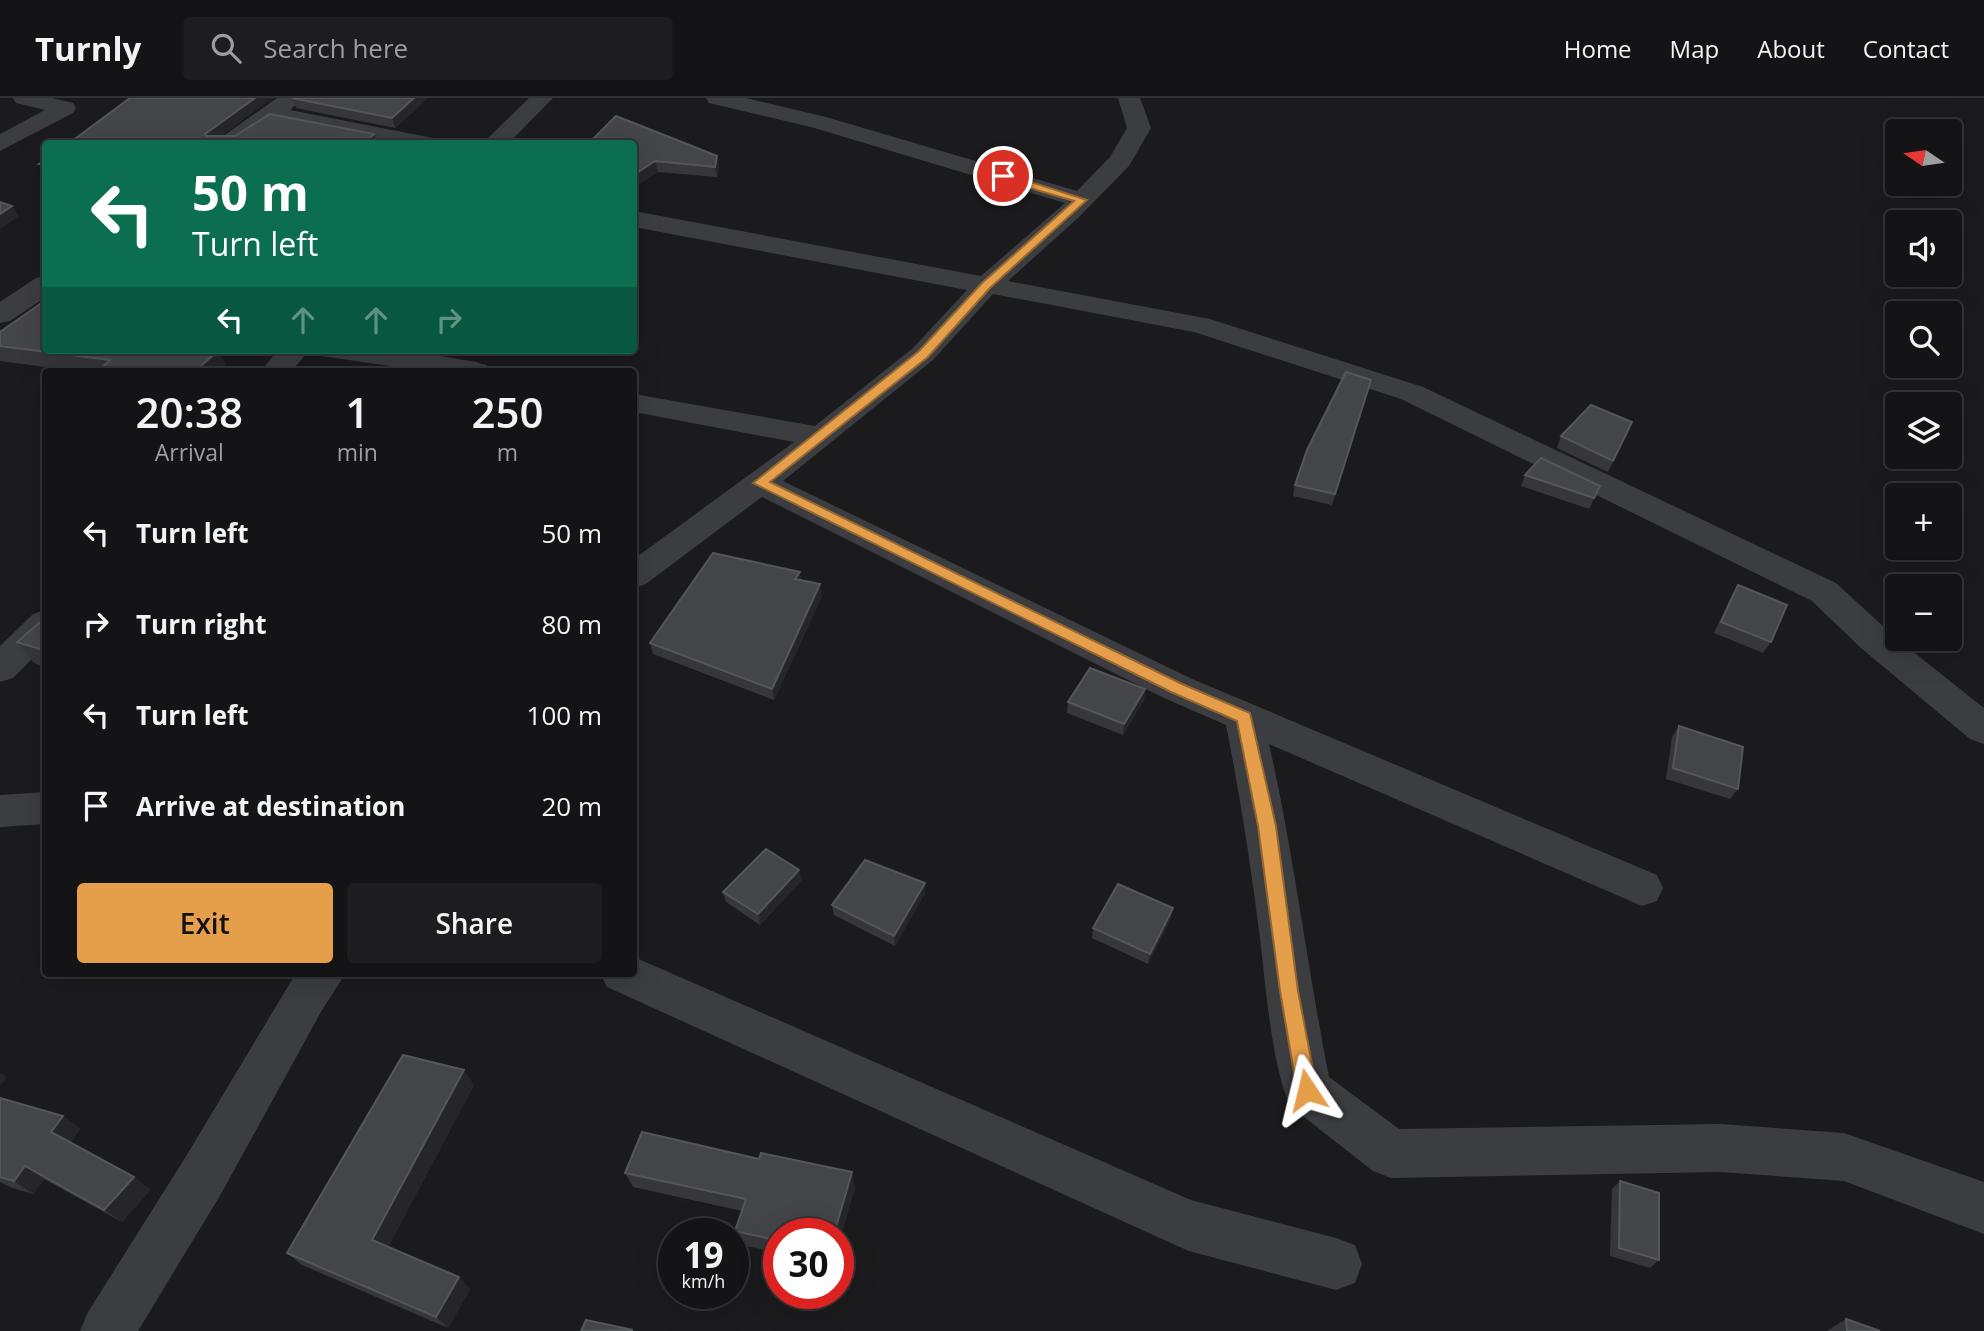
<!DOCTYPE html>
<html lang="en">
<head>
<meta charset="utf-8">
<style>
  body { margin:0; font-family:"Open Sans",sans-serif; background:#1d1d1f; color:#f1f3f6; height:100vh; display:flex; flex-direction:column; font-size:26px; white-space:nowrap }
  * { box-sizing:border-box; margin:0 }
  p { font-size:23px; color:#9d9ea1 }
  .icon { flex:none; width:38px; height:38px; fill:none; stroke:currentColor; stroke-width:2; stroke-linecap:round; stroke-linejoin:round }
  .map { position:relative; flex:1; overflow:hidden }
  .drawer { position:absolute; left:42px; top:270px; width:595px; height:609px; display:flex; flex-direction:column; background:#141416; border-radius:7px; box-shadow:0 7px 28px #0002,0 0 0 2px #333335 }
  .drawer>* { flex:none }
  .top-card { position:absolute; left:42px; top:42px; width:595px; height:214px; border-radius:7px; box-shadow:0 7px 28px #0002,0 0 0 2px #333335; background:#0b6e4f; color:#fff; overflow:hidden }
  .needle { width:46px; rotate:283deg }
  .tools { position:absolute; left:1885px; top:21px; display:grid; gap:14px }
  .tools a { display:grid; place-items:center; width:77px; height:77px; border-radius:7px; background:#141416; box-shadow:0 7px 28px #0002,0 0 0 2px #333335; font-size:35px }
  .speed { position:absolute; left:658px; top:1120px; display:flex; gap:14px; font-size:35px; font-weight:700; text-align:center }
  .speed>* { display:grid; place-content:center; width:91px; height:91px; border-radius:50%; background:#141416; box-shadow:0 7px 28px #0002,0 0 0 2px #333335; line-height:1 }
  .speed small { font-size:18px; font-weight:400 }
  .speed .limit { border:10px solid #d22; background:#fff; color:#111 }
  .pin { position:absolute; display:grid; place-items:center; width:60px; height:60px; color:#fff; margin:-30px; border:4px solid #fff; border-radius:50%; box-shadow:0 2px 7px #0007 }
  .me { position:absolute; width:77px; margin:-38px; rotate:350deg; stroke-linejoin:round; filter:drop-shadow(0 0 5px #0008) }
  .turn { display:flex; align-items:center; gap:24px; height:147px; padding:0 35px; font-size:32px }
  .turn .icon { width:91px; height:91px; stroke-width:2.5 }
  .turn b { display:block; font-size:49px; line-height:60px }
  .lanes { display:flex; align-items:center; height:66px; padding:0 35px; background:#0003; justify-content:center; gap:35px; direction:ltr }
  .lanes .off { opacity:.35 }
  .eta { display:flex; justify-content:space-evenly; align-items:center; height:119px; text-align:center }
  .eta b { font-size:42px; font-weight:600; line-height:49px }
  .action { display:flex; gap:14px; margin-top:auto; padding:14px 35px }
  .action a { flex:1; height:80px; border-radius:7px; background:#e59e4a; color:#111; font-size:28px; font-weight:600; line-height:80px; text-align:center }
  .action a+a { background:#1d1d1f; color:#f1f3f6 }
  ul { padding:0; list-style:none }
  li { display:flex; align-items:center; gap:21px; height:91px; padding:0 35px }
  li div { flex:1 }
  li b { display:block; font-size:26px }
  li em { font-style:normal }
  header { display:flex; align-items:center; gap:42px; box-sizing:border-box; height:98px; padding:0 35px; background:#141416; border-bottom:2px solid #333335 }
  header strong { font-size:33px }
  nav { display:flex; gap:38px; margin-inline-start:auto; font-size:24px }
  .search { width:490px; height:63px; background:#1d1d1f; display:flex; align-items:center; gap:18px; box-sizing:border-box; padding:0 24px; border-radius:7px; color:#9d9ea1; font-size:26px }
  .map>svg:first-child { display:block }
</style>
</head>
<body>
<header>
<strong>Turnly</strong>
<div class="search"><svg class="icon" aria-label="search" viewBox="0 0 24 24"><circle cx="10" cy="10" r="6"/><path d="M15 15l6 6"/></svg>Search here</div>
<nav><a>Home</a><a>Map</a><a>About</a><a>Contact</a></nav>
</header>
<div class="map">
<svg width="1984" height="1233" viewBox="0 0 1984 1233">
  <rect width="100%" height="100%" fill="#1b1b1d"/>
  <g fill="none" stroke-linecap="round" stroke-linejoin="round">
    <g fill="#3c3d41" fill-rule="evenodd">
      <polygon points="13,0 52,0 73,5 76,10 73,15 0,53 0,36 45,12 16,5"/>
      <polygon points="277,0 303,0 290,12 428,39 436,41 440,46 390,46 274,23 240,46 212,46"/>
      <polygon points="529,0 553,0 508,46 482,46"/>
      <path d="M 706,0 L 746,0 L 826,19 L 1077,93 L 1110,59 L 1127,30 L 1118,0 L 1140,0 L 1151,30 L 1129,68 L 1078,120 L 1008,183 L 1210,221 L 1423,289 L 1836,485 L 1897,541 L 1984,610 L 1984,646 L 1970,641 L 1861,550 L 1812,503 L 1401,301 L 1194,234 L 993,196 L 933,262 L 783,383 L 1190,580 L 1657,777 L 1663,790 L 1657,803 L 1642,808 L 1269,646 C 1294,756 1307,868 1329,979 L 1399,1031 L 1721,1026 L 1844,1035 L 1984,1084 L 1984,1136 L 1844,1083 L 1721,1074 L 1391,1080 L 1373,1073 L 1290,1008 C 1271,965 1266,888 1260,840 C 1251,768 1240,698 1226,627 L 1164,600 L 762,399 L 646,486 L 634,490 L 634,461 L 794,344 L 634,314 L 634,296 L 815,328 L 913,250 L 967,192 L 634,129 L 634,113 L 981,178 L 1065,105 L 811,29 L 709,5 Z"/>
      <polygon points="46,178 46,199 10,223 0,225 0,204 36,180"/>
      <polygon points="278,252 309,252 292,273 261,273"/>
      <polygon points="316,252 405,252 476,264 486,267 491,273 425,273 321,258"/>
      <polygon points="46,512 46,547 13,580 0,584 0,548 33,516"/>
      <polygon points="46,694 46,726 0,729 0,697"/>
      <polygon points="634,859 1191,1102 1336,1140 1355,1147 1362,1166 1355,1185 1336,1192 1189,1153 1171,1145 607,889 600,875 634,875"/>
      <polygon points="296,875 346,875 322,912 221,1096 138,1233 80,1233 88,1214 185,1060"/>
    </g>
  </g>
  <g fill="#37373b">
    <polygon points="292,0 428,0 395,30 296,10"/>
    <polygon points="634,46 719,68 717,79 658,74 634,89"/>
    <polygon points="46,62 46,77 39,66"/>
    <polygon points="0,234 46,252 218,253 227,270 224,273 75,273 0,263"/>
    <polygon points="1371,282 1332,407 1293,398 1295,387"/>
    <polygon points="1627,335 1608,374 1557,350 1561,338"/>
    <polygon points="1525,377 1600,388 1589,411 1521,388"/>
    <polygon points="802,483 822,498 774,602 653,556 650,545"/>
    <polygon points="1738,487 1771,544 1763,555 1714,535 1731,499"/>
    <polygon points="46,519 46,569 34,565 17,544"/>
    <polygon points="1145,591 1144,602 1123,637 1067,615 1068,604"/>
    <polygon points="1679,628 1738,691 1730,701 1666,681 1672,639"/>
    <polygon points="802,782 760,827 726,804 723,794"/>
    <polygon points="925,795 895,848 834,817 832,807"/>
    <polygon points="1173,810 1171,820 1148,866 1092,840 1093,830"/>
    <polygon points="474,987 388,1149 470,1191 448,1230 302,1167 287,1155"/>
    <polygon points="0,1000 63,1018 80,1031 70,1045 134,1079 150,1092 122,1124 44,1081 33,1096 12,1090 0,1084"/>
    <polygon points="625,1075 855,1089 838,1148 838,1136 779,1136 779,1155 741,1147 735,1133 742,1113 633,1089"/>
    <polygon points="1620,1083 1659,1162 1650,1170 1610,1158 1612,1091"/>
    <polygon points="1846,1221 1880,1233 1827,1233"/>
  </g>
  <g fill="#262629">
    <polygon points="255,0 273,0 210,46 205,36"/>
    <polygon points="414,0 428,0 395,30 392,20"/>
    <polygon points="374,36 377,46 363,46"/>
    <polygon points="717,58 719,68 717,79 715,69"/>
    <polygon points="655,63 658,74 634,89 634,77"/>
    <polygon points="12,108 19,118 0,131 0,116"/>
    <polygon points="218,253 227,270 224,273 195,273"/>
    <polygon points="800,474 802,485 795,481"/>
    <polygon points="820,486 822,498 774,602 772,591"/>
    <polygon points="1145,591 1144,602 1123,637 1124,626"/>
    <polygon points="799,772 802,782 760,827 758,816"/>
    <polygon points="925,785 925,795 895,848 894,838"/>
    <polygon points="1173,810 1171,820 1148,866 1150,856"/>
    <polygon points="464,972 474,987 385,1155 372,1142"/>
    <polygon points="0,974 7,980 0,987"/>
    <polygon points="63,1018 80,1031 69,1047 51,1034"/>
    <polygon points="25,1068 44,1081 33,1096 14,1083"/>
    <polygon points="852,1074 855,1089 838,1148 838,1136 834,1136"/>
    <polygon points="134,1079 150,1092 122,1124 104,1112"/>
    <polygon points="459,1179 470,1191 448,1230 436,1219"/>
  </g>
  <g fill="#444548" stroke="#54565a" stroke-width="2">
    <polygon points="130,0 255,0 205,36 207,38 235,38 270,16 374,36 363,46 68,46"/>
    <polygon points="292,0 414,0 392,20"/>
    <polygon points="616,18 717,58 715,69 655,63 634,77 634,46 588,46"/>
    <polygon points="46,62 46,67 39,66"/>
    <polygon points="0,104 12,108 0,116"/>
    <polygon points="46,202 46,252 208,252 218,253 195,273 98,273 110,262 0,248 0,234"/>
    <polygon points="1346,274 1371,282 1335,396 1295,387 1307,352"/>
    <polygon points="1591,307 1632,324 1613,363 1561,338"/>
    <polygon points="1541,360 1600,388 1594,400 1525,377"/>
    <polygon points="713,455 800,474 795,481 820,486 772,591 650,545"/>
    <polygon points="1738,487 1787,507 1771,544 1721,524"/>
    <polygon points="46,519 46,553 17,544"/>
    <polygon points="1090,570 1145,591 1124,626 1068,604"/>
    <polygon points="1679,628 1743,649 1738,691 1673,670"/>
    <polygon points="766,751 799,772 758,816 723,794"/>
    <polygon points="865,762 925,785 894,838 832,807"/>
    <polygon points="1118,786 1173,810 1150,856 1093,830"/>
    <polygon points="403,957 464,972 372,1142 459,1179 436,1219 287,1155"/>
    <polygon points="0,1000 63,1018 51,1034 134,1079 104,1112 25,1068 14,1083 0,1079"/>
    <polygon points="642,1034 759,1061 761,1055 852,1074 834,1136 779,1136 779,1143 735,1133 746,1101 625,1075"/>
    <polygon points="1620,1083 1659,1095 1659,1162 1619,1150"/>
    <polygon points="1846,1221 1880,1233 1847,1233"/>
    <polygon points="586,1222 633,1232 581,1233"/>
  </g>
  <polygon fill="#e59e4a" stroke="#956730" stroke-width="2" points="1003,75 1087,102 990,190 928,259 770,384 1182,586 1250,615 1276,728 1298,893 1317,992 1314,999 1307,1001 1300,999 1297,992 1280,893 1258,728 1237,623 1171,594 753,385 919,253 982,185 1074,103 999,81 997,78"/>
</svg>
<div class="tools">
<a><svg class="needle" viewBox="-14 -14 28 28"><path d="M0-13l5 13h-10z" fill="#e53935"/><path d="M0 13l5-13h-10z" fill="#9d9ea1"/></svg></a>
<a><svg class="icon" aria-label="sound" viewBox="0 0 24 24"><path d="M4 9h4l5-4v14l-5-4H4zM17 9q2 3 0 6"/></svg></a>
<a><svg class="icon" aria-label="search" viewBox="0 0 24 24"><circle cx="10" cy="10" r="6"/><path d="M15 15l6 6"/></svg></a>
<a><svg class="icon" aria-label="layers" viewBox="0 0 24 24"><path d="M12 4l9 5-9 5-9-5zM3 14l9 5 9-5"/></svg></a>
<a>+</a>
<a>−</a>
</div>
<div class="speed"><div>19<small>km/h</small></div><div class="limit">30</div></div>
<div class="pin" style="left:1003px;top:78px;background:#d93025"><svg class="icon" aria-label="arrive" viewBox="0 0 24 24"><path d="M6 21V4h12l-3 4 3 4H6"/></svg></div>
<svg class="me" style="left:1307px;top:992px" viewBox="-20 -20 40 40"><path d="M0-17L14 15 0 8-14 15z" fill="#e59e4a" stroke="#fff" stroke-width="4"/></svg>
<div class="top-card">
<div class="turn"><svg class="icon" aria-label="left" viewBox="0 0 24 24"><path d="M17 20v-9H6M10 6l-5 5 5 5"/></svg><div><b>50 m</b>Turn left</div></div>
<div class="lanes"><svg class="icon" aria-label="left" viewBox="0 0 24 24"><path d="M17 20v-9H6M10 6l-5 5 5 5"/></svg><svg class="icon off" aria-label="ahead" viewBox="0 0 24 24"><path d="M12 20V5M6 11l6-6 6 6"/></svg><svg class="icon off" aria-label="ahead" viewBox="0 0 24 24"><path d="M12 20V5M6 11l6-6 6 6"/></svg><svg class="icon off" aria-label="right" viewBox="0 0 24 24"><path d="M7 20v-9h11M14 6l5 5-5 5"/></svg></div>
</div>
<section class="drawer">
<div class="eta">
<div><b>20:38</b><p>Arrival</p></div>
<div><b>1</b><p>min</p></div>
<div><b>250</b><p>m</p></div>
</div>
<ul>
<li><svg class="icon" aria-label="left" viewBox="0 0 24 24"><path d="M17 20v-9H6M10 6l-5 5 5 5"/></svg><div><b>Turn left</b></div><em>50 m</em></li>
<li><svg class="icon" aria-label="right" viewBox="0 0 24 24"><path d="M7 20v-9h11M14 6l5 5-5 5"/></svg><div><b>Turn right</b></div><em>80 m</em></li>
<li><svg class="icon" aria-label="left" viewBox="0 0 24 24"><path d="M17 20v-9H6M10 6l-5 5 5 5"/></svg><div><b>Turn left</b></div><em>100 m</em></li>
<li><svg class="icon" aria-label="arrive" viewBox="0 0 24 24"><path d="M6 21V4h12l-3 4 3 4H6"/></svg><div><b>Arrive at destination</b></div><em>20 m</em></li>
</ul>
<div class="action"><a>Exit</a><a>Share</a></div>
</section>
</div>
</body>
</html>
